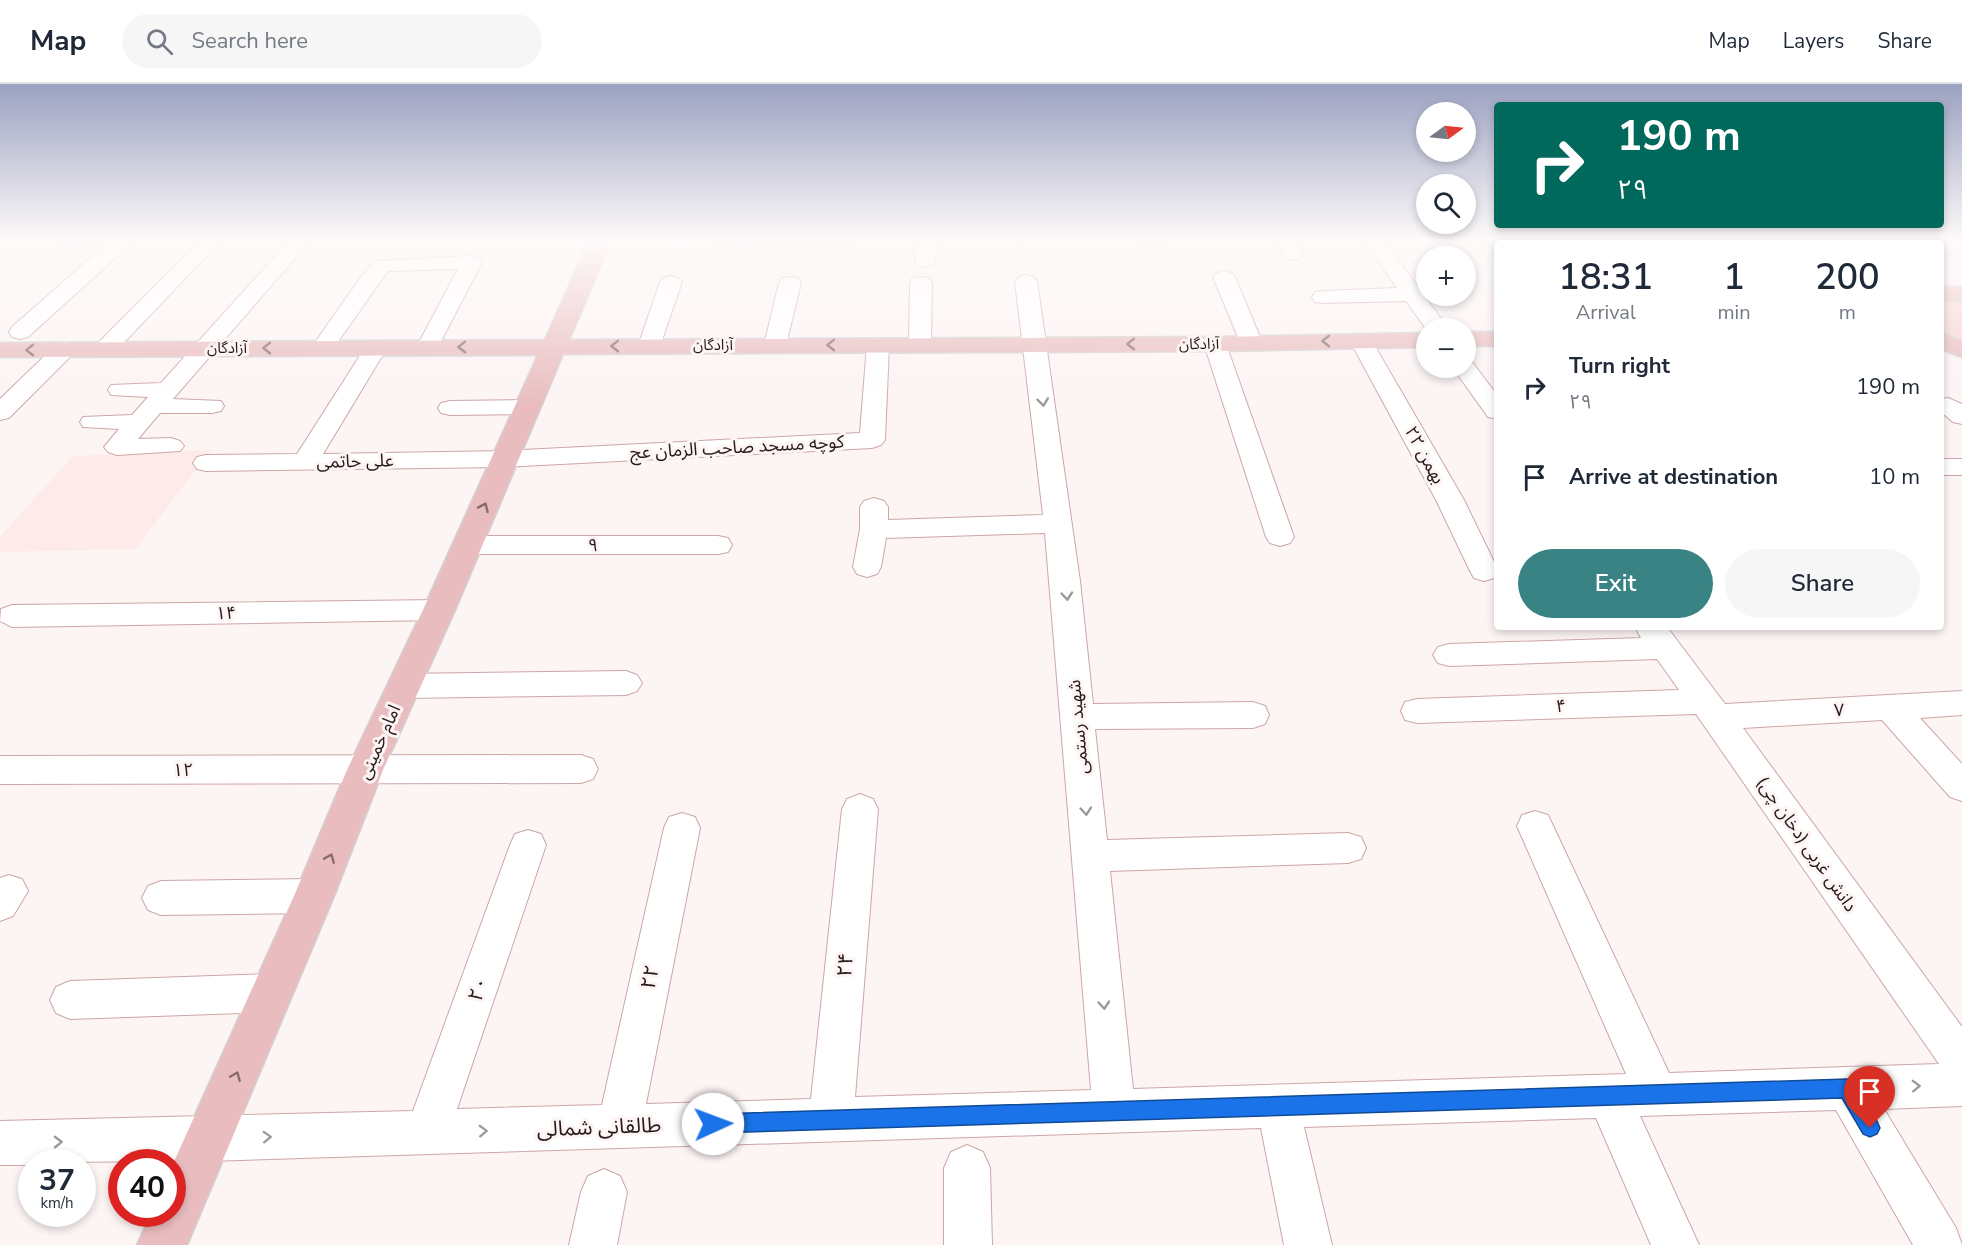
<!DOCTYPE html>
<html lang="en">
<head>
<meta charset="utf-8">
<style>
  body { margin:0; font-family:"Nunito Sans","Noto Sans Arabic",sans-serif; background:#f6f6f7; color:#1f2937; height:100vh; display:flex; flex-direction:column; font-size:22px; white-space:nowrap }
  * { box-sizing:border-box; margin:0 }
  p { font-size:20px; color:#747a83 }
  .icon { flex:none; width:33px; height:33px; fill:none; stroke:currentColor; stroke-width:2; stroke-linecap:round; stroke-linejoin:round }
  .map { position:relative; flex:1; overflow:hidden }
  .drawer { position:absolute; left:1494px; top:156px; width:450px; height:390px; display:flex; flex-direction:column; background:#fff; border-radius:6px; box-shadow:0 3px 9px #0003 }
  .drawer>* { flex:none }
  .hud { position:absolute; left:1494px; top:18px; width:450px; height:126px; border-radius:6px; box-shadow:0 3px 9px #0003; background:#00695c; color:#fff; overflow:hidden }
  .needle { width:39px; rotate:75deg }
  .tools { position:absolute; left:1416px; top:18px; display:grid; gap:12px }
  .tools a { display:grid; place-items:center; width:60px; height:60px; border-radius:50%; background:#fff; box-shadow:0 3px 9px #0003; font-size:30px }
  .speed { position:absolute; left:18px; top:1065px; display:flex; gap:12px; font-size:30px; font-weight:700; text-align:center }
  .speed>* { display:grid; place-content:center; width:78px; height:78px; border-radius:50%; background:#fff; box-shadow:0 3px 9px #0003; line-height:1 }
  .speed small { font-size:15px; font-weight:400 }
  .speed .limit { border:9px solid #d22; background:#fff; color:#111 }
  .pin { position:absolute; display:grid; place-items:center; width:51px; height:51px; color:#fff; margin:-62px -26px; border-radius:50% 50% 50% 0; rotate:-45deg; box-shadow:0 0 6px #0007 }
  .pin .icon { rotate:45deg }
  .me { position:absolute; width:66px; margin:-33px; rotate:88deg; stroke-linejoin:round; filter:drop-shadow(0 0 4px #0008) }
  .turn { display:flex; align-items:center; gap:21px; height:126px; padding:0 24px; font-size:27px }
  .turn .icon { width:78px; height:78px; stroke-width:2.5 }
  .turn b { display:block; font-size:42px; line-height:51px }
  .eta { display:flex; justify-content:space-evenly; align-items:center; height:102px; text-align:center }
  .eta b { font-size:36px; font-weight:600; line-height:42px }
  .primary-button { display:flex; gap:12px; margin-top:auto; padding:12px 24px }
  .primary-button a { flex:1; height:69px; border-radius:36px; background:#3a8384; color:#fff; font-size:24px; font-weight:600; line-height:69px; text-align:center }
  .primary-button a+a { background:#f6f6f7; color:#1f2937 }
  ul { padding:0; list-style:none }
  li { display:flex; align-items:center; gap:18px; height:90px; padding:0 24px }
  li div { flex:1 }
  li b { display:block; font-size:22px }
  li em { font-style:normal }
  header { display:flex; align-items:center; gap:36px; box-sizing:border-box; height:84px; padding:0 30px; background:#fff; border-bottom:2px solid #e0e1e3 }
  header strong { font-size:28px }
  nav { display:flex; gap:33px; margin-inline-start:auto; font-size:21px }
  .search { width:420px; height:54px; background:#f6f6f7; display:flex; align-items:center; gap:15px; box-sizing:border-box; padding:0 21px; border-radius:33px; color:#747a83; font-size:22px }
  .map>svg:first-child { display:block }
</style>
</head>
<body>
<header>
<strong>Map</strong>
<div class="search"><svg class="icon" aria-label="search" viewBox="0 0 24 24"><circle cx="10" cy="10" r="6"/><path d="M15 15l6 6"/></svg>Search here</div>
<nav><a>Map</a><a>Layers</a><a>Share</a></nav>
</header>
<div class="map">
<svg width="1962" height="1161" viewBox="0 0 1962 1161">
  <rect width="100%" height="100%" fill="#fdf4f4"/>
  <polygon fill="#ffeaea" points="211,366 135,465 0,468 0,453 73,372"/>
  <polygon fill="#f8d1d2" points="1962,216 1962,260 1941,248 1941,217"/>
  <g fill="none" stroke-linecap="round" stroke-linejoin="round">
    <defs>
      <g id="minor">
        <polygon points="0,157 134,157 28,253 20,255 12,253 9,248 12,243 103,163 0,164"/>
        <polygon points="200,157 221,157 113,270 105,272 97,270 93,265 97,260"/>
        <polygon points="289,157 310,157 173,315 221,317 224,322 221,327 212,329 160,329 138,355 171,354 180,357 184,362 180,367 117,371 108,368 104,363 119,345 83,343 80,338 83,333 132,331 148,313 111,311 108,306 111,301 161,299"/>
        <polygon points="590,157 850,157 847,161 840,163 599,164 592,162"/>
        <polygon points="916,157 936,157 935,177 932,181 925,183 918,181 915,177"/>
        <polygon points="1023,157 1164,157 1161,161 1154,163 1031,166 1024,164 1021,160"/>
        <polygon points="1276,157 1296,157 1303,171 1300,175 1286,175"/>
        <polygon points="1364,157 1384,157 1448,244 1426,245 1406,217 1323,219 1315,218 1312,213 1315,208 1323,207 1397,204"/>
        <polygon points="1544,157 1565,157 1566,159 1545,159"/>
        <polygon points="1669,157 1773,157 1772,159 1668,159"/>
        <polygon points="1864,157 1886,157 1887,159 1865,159"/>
        <polygon points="472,172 479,174 482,178 435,269 427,271 419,269 416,264 458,185 388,187 330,269 322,271 314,269 311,264 361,193 375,177"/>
        <polygon points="1224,187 1231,189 1235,193 1262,258 1259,263 1251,265 1243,263 1240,258 1213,193 1217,189"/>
        <polygon points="1026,191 1033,193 1037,197 1080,497 1093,620 1253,618 1265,622 1269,631 1265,640 1253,644 1095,645 1107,756 1348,749 1361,753 1366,764 1361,775 1348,779 1110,787 1133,1005 1626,990 1517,742 1522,731 1535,727 1548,731 1669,989 1939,980 1696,630 1417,639 1405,636 1401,627 1405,618 1417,615 1679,606 1657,575 1449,582 1438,579 1433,571 1438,563 1449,560 1641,554 1635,543 1667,543 1725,620 1962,607 1962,631 1920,634 1962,680 1962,717 1950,713 1882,636 1743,644 1962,943 1962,1022 1884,1025 1956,1144 1962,1161 1913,1161 1836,1026 1640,1032 1699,1161 1651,1161 1596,1034 1304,1043 1332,1161 1284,1161 1261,1044 208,1077 32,1078 32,1081 0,1081 0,1037 413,1027 510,761 515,750 528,746 541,750 546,761 457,1025 602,1021 664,744 669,733 682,729 695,733 700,744 646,1020 811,1015 842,725 847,715 860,710 873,715 878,725 855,1013 1091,1006 1045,449 886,454 881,483 877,490 867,493 857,490 853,483 860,445 860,423 864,417 874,414 884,417 888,423 888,436 1043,431 1015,197 1019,193"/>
        <polygon points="671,192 678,194 682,198 660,262 657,267 649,269 641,267 638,262 660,198 664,194"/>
        <polygon points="790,193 798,194 801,199 786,261 783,266 775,268 767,266 764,261 779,199 782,194"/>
        <polygon points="921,193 929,194 932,199 931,260 928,265 920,267 912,265 909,260 910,199 913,194"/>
        <polygon points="1361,250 1369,252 1372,257 1464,416 1497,484 1494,494 1484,497 1474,494 1470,487 1436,416 1350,257 1353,252"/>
        <polygon points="1215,253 1223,255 1226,260 1294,453 1290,459 1280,462 1270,459 1266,453 1204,260 1207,255"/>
        <polygon points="878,254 886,256 889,261 885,356 881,361 872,364 505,383 206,387 197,385 193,379 197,373 206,371 297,370 368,259 376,257 384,259 387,264 323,370 505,367 860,349 867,261 870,256"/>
        <polygon points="65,258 73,260 77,265 73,270 9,334 0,336 0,315 57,260"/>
        <polygon points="1466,277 1473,279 1497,311 1497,335 1488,333 1453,284 1466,284"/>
        <polygon points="1948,314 1962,320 1962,340 1953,338 1941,328 1941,315"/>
        <polygon points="527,316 536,318 539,323 536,328 527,330 450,331 441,329 438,324 441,319 450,317"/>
        <rect x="1941" y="375" width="21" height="16"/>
        <polygon points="467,452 718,452 728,454 732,461 728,468 718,470 467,470 457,468 453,461 457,454"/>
        <polygon points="439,516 450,519 454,526 450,533 439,536 12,543 0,537 1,525 12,521"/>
        <polygon points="626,587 637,591 642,599 637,607 626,611 404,614 393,610 388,602 393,594 404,590"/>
        <polygon points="581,671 593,675 598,685 593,695 581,699 0,700 0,672"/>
        <polygon points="9,791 22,795 28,807 13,832 0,837 0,794"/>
        <polygon points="314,795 327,800 333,812 327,824 314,829 161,831 148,826 142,814 148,802 161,797"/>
        <polygon points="272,890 286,896 292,909 286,922 272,928 70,935 56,929 50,916 56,903 70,897"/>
        <polygon points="967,1061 983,1068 990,1084 992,1161 944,1161 944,1084 951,1068"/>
        <polygon points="604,1085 620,1092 627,1108 617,1161 569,1161 581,1108 588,1092"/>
      </g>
      <g id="major">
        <polygon points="589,157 611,157 569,256 1215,253 1426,249 1426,263 1215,267 563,270 455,526 383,686 334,812 187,1161 137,1161 151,1130 172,1130 172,1082 294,812 347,686 423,526 538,271 0,273 0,259 545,256"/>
        <rect x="1941" y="203" width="21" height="14"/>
        <rect x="1466" y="248" width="31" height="14"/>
        <polygon points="1941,249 1962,257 1962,273 1941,265"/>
      </g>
    </defs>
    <use href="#minor" stroke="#cda6a7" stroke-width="2"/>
    <use href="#major" stroke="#d4d1d1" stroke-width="3"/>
    <use href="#minor" fill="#fff" fill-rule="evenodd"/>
    <use href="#major" fill="#e9bdbf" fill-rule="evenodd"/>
  </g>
  <defs><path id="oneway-chevron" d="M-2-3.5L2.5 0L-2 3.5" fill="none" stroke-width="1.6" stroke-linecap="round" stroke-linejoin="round" transform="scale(1.5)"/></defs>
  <g stroke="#886c6c">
    <use href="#oneway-chevron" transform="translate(1326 257) rotate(180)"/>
    <use href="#oneway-chevron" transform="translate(1131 260) rotate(180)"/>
    <use href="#oneway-chevron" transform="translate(831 261) rotate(-180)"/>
    <use href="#oneway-chevron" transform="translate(615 262) rotate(180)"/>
    <use href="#oneway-chevron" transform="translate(462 263) rotate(179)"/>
    <use href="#oneway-chevron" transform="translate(267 264) rotate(180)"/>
    <use href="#oneway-chevron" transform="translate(30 266) rotate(179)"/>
    <use href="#oneway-chevron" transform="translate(484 423) rotate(-66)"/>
    <use href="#oneway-chevron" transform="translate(330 774) rotate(-68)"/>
    <use href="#oneway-chevron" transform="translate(236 992) rotate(-67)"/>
  </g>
  <g stroke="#9e9898">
    <use href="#oneway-chevron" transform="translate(1043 318) rotate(83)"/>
    <use href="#oneway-chevron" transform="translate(1067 512) rotate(85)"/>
    <use href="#oneway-chevron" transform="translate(1086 727) rotate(85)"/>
    <use href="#oneway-chevron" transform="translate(1104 921) rotate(85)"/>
    <use href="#oneway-chevron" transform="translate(1916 1002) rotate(-2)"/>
    <use href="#oneway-chevron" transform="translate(483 1047) rotate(-2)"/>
    <use href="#oneway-chevron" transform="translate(267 1053) rotate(-2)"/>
    <use href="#oneway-chevron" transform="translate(58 1058) rotate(-1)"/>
  </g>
  <linearGradient id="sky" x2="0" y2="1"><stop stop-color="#9ba1c1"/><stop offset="0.49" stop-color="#fefafa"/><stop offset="1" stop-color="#fefafa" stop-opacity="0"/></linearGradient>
  <rect width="1962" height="319" fill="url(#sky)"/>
  <polygon fill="#1a73e8" stroke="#114b97" stroke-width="1.5" points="1847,995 1854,998 1877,1037 1880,1044 1877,1050 1870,1053 1863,1050 1842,1014 713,1049 706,1046 704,1040 706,1033 713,1030"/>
  <g text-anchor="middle" stroke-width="6" stroke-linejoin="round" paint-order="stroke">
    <g font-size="15" fill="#281a1a" stroke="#fdf4f4">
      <text transform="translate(1199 260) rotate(-1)" y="5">آزادگان</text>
      <text x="713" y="266">آزادگان</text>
      <text x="227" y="269">آزادگان</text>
    </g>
    <g font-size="18" fill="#281a1a" stroke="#fdf4f4">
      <text transform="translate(737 363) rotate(-3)" y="6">کوچه مسجد صاحب الزمان عج</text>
      <text transform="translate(1425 371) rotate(61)" y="6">۲۲ بهمن</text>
      <text transform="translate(355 377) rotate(-1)" y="6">علی حاتمی</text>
      <text x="593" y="467">۹</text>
      <text transform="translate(226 529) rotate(-1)" y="6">۱۴</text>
      <text transform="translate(1561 622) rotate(-2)" y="6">۴</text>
      <text transform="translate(1839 626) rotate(-3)" y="6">۷</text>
      <text transform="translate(1078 643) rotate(-95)" y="6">شهید رستمی</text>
      <text transform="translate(379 658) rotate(-66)" y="6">امام خمینی</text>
      <text x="183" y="692">۱۲</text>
      <text transform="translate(1807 760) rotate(55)" y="6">دانش غربی (دخان چی)</text>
    </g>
    <g font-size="21" fill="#281a1a" stroke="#fdf4f4">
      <text transform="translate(845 881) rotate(-85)" y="7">۲۴</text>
      <text transform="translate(650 893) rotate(-78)" y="7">۲۲</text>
      <text transform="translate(478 905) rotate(-71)" y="7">۲۰</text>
      <text transform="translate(599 1043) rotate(-2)" y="7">طالقانی شمالی</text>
    </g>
  </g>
</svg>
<div class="tools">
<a><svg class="needle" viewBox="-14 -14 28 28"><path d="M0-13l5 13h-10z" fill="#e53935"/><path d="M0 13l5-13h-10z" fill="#747a83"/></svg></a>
<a><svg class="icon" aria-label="search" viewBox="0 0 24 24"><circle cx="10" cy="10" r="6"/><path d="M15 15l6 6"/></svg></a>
<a>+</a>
<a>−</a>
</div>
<div class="speed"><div>37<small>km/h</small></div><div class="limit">40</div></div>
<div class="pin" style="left:1870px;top:1044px;background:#d93025"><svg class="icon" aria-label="arrive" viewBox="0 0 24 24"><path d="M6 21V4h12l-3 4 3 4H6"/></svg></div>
<svg class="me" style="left:713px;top:1040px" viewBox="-20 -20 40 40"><circle r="19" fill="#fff"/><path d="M0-13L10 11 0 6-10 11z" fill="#1a73e8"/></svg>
<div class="hud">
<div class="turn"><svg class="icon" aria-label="right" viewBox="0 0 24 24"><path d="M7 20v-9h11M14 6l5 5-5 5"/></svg><div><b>190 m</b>۲۹</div></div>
</div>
<section class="drawer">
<div class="eta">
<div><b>18:31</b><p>Arrival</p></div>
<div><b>1</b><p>min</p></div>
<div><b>200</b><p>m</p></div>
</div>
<ul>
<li><svg class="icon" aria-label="right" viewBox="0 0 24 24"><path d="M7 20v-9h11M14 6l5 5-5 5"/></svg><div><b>Turn right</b><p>۲۹</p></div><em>190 m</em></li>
<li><svg class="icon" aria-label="arrive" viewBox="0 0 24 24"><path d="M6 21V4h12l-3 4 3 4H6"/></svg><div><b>Arrive at destination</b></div><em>10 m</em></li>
</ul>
<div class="primary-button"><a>Exit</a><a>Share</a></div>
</section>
</div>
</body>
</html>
